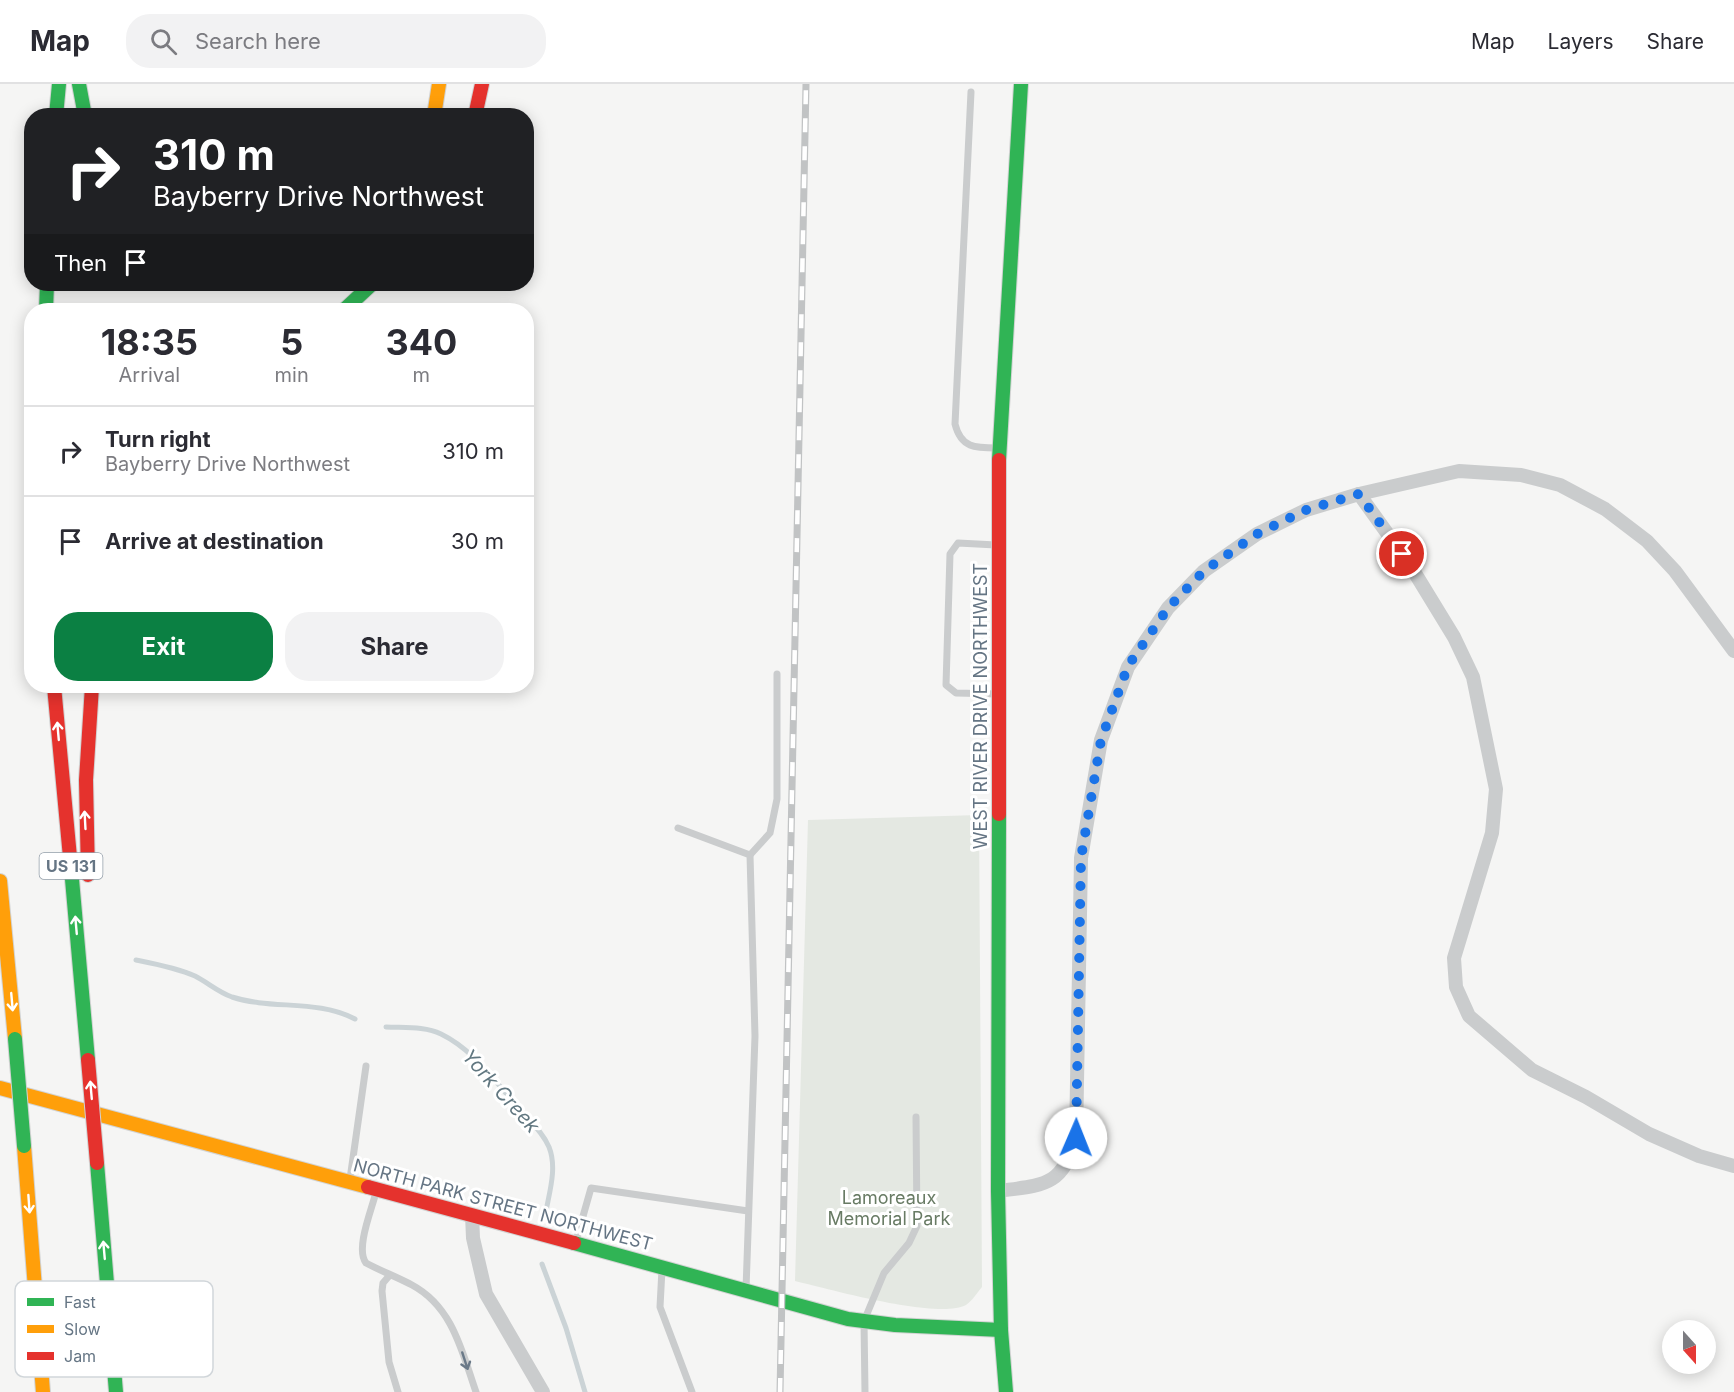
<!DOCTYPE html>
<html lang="en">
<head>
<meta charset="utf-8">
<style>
  body { margin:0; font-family:Inter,sans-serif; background:#f2f2f3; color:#2b2b33; height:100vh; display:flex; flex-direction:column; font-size:22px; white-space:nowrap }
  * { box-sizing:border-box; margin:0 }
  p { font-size:20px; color:#7c7c81 }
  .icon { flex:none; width:33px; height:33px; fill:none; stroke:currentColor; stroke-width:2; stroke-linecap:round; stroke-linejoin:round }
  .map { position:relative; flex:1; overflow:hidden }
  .details { position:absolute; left:24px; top:219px; width:510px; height:390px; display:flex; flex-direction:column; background:#fff; border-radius:24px; box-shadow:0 3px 15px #0003 }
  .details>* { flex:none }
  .guide { position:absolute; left:24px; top:24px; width:510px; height:183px; border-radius:24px; box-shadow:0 3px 15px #0003; background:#202124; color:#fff; overflow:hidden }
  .needle { width:39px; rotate:159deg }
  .buttons { position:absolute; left:1662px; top:1236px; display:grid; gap:12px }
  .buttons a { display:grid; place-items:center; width:54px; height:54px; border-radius:50%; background:#fff; box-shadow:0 3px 15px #0003; font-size:30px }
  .pin { position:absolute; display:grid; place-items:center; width:51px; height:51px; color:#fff; margin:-26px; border:3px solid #fff; border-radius:50%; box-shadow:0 2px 6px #0007 }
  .me { position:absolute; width:66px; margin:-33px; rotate:1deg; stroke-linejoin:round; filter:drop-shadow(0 0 4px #0008) }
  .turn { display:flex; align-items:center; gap:21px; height:126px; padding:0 30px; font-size:27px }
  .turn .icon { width:78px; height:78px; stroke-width:2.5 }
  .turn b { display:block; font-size:42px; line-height:51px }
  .then { display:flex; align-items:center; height:57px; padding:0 30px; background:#0003; gap:12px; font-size:22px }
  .eta { display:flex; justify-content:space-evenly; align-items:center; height:102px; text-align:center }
  .eta b { font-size:36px; font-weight:700; line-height:42px }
  .button { display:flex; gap:12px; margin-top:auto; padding:12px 30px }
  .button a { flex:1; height:69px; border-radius:24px; background:#0b8043; color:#fff; font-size:24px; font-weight:700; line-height:69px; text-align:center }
  .button a+a { background:#f2f2f3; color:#2b2b33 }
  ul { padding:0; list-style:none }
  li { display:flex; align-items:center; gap:18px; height:90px; padding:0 30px; border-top:2px solid #e1e1e2 }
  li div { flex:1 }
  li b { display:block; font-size:22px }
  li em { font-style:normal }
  header { display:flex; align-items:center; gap:36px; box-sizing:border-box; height:84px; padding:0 30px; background:#fff; border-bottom:2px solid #e1e1e2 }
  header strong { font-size:28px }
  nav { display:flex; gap:33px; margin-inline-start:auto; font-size:21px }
  .search { width:420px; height:54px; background:#f2f2f3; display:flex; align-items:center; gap:15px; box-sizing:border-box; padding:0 21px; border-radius:24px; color:#7c7c81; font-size:22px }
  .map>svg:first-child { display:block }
</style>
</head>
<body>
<header>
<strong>Map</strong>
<div class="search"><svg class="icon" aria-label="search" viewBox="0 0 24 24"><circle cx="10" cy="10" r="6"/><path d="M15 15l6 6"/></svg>Search here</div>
<nav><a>Map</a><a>Layers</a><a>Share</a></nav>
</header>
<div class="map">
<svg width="1734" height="1308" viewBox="0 0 1734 1308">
  <rect width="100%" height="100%" fill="#f5f5f4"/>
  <path fill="#e4e8e2" d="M 979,731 L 982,1203 C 977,1209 972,1217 966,1221 C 938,1236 829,1205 795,1197 L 808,736 Z"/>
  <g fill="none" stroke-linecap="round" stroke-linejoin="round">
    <g stroke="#cbd3d6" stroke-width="5">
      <path d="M 136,876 C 156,880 177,884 195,892 C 207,898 218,908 232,913 C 272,926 317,915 355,935"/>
      <path d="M 386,943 C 404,944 425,942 441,950 C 474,966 494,997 518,1023 C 529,1036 542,1047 549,1063 C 557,1083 550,1106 546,1127"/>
      <polyline points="542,1180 566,1244 585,1308"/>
    </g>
    <defs>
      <g id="fast">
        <polyline points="79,0 85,32"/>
        <polyline points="56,32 59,0"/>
        <polyline points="46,226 47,200"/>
        <polyline points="344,226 372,200"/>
        <polyline points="999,376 1021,0"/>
        <polyline points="999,730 998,1107 1001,1246 1006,1308"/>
        <polyline points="71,784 88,976"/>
        <polyline points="97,1079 116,1308"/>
        <polyline points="574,1159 848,1235 895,1241 1001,1246"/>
      </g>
      <g id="slow">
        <polyline points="434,32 439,0"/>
        <polyline points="0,797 15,955"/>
        <polyline points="0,1004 368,1103"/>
        <polyline points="24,1062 43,1308"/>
      </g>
      <g id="jam">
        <polyline points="475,32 482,0"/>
        <polyline points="54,602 71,784"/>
        <polyline points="999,730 999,376"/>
        <polyline points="88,791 86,696 92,602"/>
        <polyline points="368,1103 574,1159"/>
      </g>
    </defs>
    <use href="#fast" stroke="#d2d3d3" stroke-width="16"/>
    <use href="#slow" stroke="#d2d3d3" stroke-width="16"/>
    <use href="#jam" stroke="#d2d3d3" stroke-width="16"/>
    <g stroke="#cacccd" stroke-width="7">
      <path d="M 971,8 L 955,340 C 961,364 975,364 997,364"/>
      <polyline points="996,461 958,459 950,470 946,601 956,609 998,610"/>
      <polyline points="678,744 750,771 755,952 746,1205"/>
      <polyline points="750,771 770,749 777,715 777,590"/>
      <polyline points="350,1095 366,982"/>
      <path d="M 376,1108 C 372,1125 355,1165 366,1179 C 381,1187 397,1193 412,1201 C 453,1223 462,1268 476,1308"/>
      <polyline points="576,1157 591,1104 748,1127"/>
      <polyline points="662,1185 660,1223 692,1308"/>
      <polyline points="389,1192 383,1199 382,1207 389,1278 398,1308"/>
      <polyline points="865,1308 864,1237 884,1189 909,1159 917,1142 916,1033"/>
    </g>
    <g stroke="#cacccd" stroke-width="14">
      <polyline points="1359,410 1410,481 1454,553 1473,593 1496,705 1492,749 1454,874 1456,903 1469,932 1532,986 1586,1013 1649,1050 1699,1072 1734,1082"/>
      <path d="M 998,1107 C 1044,1101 1062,1103 1076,1054 L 1081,774 L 1101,656 L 1128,583 L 1168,524 L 1204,487 L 1257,450 L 1306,426 L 1359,410 L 1459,387 L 1521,391 L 1560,401 L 1605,425 L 1647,457 L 1675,487 L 1734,567"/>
      <polyline points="472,1131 473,1154 486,1210 543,1308"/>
    </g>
    <use href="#fast" stroke="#30b455" stroke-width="14"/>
    <use href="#slow" stroke="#ff9f0a" stroke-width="14"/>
    <use href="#jam" stroke="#e5322d" stroke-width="14"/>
    <defs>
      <polyline id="rail" points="780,1308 806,0"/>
    </defs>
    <use href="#rail" stroke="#c1c3c4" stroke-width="7"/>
    <use href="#rail" stroke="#fff" stroke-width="4.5" stroke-dasharray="14" stroke-linecap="butt"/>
    <defs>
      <polyline id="fast-bridge" points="15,955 24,1062"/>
      <polyline id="jam-bridge" points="88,976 97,1079"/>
    </defs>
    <use href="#fast-bridge" stroke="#d1d2d2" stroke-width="16" stroke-linecap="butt"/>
    <use href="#jam-bridge" stroke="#d1d2d2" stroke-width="16" stroke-linecap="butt"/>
    <use href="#fast-bridge" stroke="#30b455" stroke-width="14"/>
    <use href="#jam-bridge" stroke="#e5322d" stroke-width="14"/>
  </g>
  <defs><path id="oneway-shaft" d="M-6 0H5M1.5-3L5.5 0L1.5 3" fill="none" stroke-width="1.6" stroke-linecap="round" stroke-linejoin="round" transform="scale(1.5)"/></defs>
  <g stroke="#fff">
    <use href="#oneway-shaft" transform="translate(58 647) rotate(-95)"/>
    <use href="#oneway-shaft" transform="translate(85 736) rotate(-93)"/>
    <use href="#oneway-shaft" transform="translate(76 841) rotate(-95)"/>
    <use href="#oneway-shaft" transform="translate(12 918) rotate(85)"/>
    <use href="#oneway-shaft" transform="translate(91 1006) rotate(-95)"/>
    <use href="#oneway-shaft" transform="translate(29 1120) rotate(86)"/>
    <use href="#oneway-shaft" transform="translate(104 1166) rotate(-95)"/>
  </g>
  <use stroke="#6a7988" href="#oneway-shaft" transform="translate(465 1277) rotate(72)"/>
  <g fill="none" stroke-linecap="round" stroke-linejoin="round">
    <polyline stroke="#1a73e8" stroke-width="10" stroke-dasharray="0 18" points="1076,1054 1081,774 1101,656 1128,582 1168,524 1204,487 1257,450 1306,426 1359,410 1402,470"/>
  </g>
  <g text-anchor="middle" stroke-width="6" stroke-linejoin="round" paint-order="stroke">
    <rect fill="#fff" stroke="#939ea9" stroke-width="1.5" x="39.5" y="769" width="63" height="26" rx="4.5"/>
    <g font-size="16" font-weight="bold" fill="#657584">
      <text x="71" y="788">US 131</text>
    </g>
    <g font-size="18" fill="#657584" stroke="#fff">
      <text transform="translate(981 622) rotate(-90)" y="6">WEST RIVER DRIVE NORTHWEST</text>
      <text transform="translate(503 1121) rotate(15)" y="6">NORTH PARK STREET NORTHWEST</text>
    </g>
    <g font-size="18" fill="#687b64" stroke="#fff">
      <text x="889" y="1120">Lamoreaux<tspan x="889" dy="21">Memorial Park</tspan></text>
    </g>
    <g font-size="20" font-style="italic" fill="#617780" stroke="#fff">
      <text transform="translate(501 1007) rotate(48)" y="7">York Creek</text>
    </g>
  </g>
  <rect x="15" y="1197" width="198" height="96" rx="9" fill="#fff" stroke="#d1d6da" stroke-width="1.5"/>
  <rect x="27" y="1214" width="27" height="8" fill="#30b455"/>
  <rect x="27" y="1241" width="27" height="8" fill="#ff9f0a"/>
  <rect x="27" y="1268" width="27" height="8" fill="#e5322d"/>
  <g font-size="16" fill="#657584">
    <text x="64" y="1224">Fast</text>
    <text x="64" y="1251">Slow</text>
    <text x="64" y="1278">Jam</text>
  </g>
</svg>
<div class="buttons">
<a><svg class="needle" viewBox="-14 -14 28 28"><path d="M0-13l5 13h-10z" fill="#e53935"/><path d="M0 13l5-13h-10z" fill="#7c7c81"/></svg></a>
</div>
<div class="pin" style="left:1402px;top:470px;background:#d93025"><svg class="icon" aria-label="arrive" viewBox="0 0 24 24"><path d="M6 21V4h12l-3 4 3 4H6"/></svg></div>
<svg class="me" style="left:1076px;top:1054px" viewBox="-20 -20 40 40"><circle r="19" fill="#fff"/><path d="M0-13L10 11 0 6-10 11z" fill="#1a73e8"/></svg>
<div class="guide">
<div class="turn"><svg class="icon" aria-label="right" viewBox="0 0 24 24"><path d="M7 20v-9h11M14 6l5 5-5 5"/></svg><div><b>310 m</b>Bayberry Drive Northwest</div></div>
<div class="then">Then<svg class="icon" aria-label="arrive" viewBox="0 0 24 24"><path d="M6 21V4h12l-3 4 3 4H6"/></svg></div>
</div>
<section class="details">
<div class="eta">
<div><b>18:35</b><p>Arrival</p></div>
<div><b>5</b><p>min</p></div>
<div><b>340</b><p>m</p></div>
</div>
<ul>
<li><svg class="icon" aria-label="right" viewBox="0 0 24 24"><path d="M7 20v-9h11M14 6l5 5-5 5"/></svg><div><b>Turn right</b><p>Bayberry Drive Northwest</p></div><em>310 m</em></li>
<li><svg class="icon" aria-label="arrive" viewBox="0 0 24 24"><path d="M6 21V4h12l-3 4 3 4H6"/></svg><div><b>Arrive at destination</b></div><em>30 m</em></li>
</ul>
<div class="button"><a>Exit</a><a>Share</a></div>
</section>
</div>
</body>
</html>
